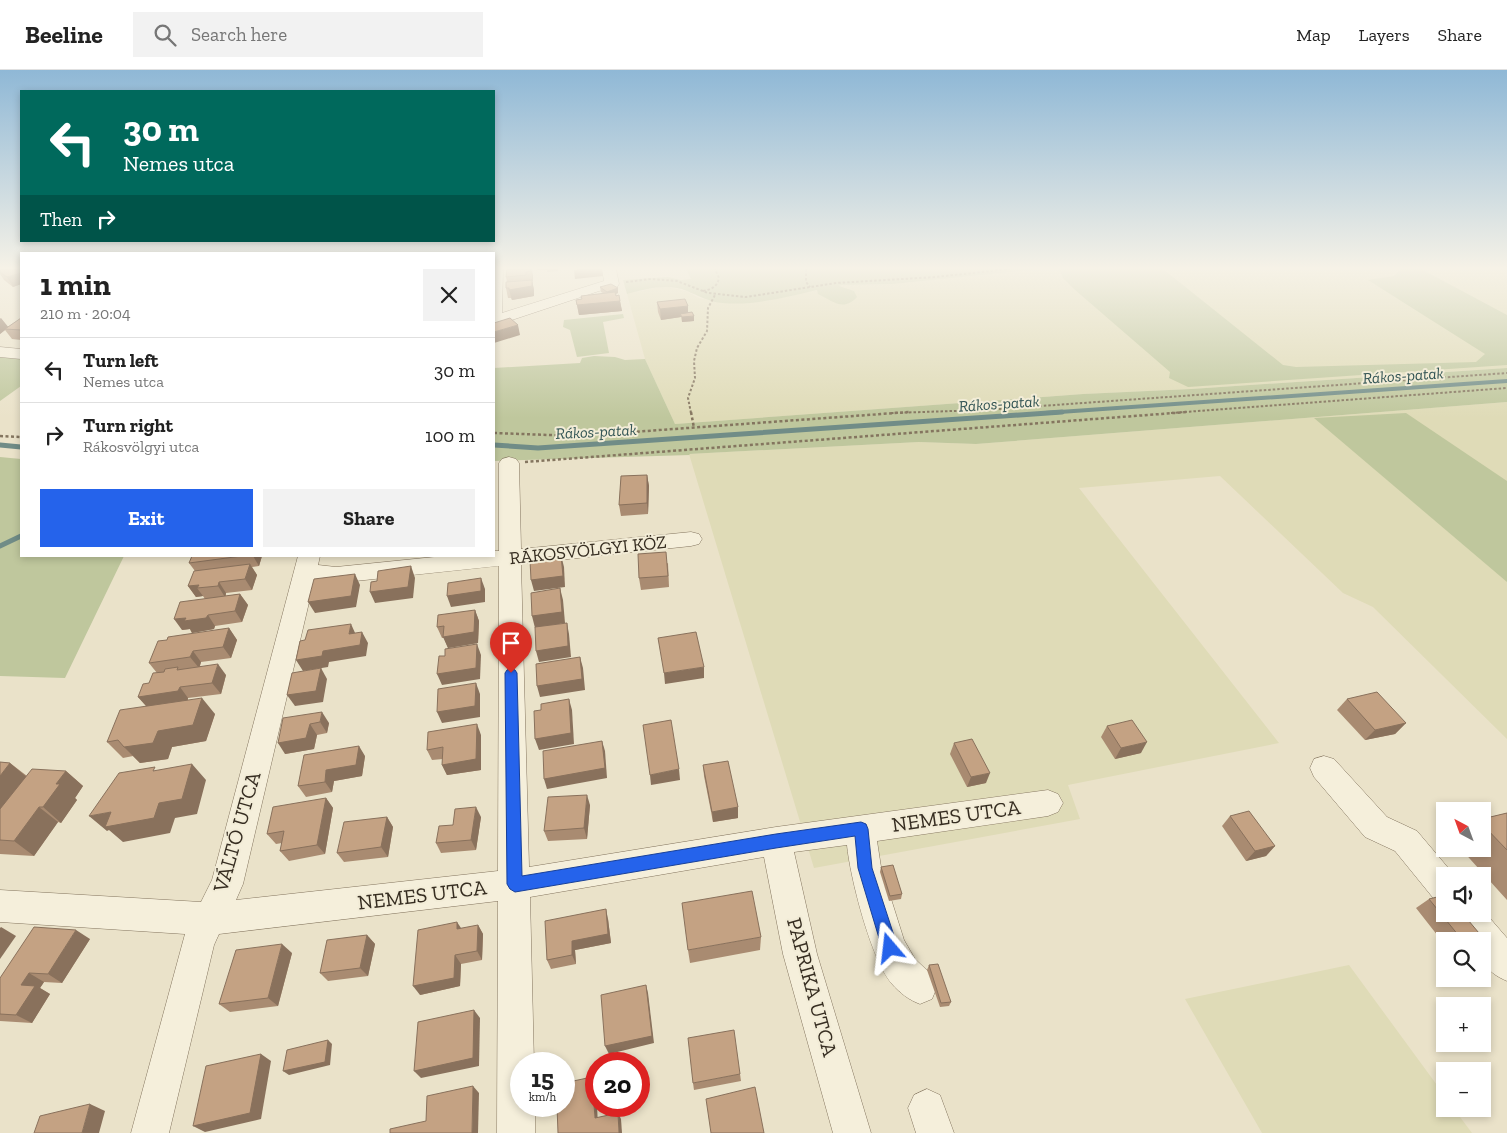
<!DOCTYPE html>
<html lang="en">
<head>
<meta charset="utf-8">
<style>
  body { margin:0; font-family:"Zilla Slab",serif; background:#f2f2f2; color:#222; height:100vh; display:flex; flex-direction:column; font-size:19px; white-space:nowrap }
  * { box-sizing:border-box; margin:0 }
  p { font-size:16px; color:#767676 }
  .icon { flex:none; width:28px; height:28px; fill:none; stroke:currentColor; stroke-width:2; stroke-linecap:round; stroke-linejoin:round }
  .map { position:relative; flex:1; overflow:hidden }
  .sheet { position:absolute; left:20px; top:182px; width:475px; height:305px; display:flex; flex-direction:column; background:#fff; border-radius:0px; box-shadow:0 2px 8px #0003 }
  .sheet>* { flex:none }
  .top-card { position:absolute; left:20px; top:20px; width:475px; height:152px; border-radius:0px; box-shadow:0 2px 8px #0003; background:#00695c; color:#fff; overflow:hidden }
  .needle { width:32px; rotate:319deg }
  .buttons { position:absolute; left:1436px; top:732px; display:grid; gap:10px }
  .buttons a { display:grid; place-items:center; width:55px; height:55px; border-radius:0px; background:#fff; box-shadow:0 2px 8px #0003; font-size:25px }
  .speed { position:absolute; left:510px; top:982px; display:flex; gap:10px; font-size:25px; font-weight:700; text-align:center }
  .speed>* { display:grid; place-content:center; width:65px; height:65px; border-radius:50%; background:#fff; box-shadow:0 2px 8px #0003; line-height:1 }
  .speed small { font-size:12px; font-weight:400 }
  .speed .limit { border:8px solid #d22; background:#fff; color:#111 }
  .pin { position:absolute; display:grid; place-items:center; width:42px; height:42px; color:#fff; margin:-51px -21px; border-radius:50% 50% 50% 0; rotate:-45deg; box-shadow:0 0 5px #0007 }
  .pin .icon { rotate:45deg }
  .me { position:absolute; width:55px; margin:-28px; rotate:343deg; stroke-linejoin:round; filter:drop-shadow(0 0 4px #0008) }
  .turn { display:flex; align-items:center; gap:18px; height:105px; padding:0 20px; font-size:22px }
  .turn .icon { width:65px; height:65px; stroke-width:2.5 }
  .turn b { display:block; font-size:35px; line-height:42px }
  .then { display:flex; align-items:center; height:48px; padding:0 20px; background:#0003; gap:10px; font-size:19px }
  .round { display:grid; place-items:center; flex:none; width:52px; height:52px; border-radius:0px; background:#f2f2f2 }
  .head { display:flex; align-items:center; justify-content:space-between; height:85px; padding:0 20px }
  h1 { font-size:30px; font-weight:700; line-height:38px }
  .button { display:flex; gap:10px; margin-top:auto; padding:10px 20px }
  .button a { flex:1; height:58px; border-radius:0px; background:#2563eb; color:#fff; font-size:20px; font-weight:700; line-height:58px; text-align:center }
  .button a+a { background:#f2f2f2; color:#222 }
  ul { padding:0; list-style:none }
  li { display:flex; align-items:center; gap:15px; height:65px; padding:0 20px; border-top:1px solid #e0e0e0 }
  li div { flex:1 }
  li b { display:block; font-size:19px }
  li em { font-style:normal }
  header { display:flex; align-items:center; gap:30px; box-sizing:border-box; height:70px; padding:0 25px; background:#fff; border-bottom:1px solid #e0e0e0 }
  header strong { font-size:24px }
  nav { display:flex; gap:28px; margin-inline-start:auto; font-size:18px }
  .search { width:350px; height:45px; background:#f2f2f2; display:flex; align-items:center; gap:12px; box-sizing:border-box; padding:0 18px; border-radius:0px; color:#767676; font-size:19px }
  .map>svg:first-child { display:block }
</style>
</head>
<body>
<header>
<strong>Beeline</strong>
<div class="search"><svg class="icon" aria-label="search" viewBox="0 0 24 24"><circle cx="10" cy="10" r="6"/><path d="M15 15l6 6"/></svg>Search here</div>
<nav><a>Map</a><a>Layers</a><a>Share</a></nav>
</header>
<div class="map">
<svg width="1507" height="1063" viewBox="0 0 1507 1063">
  <rect width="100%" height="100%" fill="#eae2c9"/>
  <g fill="#dfdbb7">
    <polygon points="1040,199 1507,199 1507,298 1191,319 1083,324 675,354 645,289 627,224 664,216 686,221 699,228 723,233 767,231 841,215 893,214"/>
    <polygon points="1507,332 1507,669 1373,537 1343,523 1220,406 1079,418 1279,673 1068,715 1080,749 814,798 689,384 919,372 976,374"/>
    <polygon points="1349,895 1445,1026 1445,1039 1454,1039 1472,1063 1262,1063 1185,929"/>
  </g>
  <g fill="#bfc79d">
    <path d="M 686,199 L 1040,199 L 893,214 L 841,215 L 839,216 L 854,221 L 857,227 C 843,242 833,231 818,224 L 817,220 C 787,227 754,236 723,233 C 709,232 699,226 687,221 C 667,213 647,219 627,224 L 623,210 L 668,207 L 681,210 L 691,209 Z"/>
    <polygon points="1059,199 1163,199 1283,295 1296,297 1476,292 1485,284 1368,210 1394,206 1401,199 1421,199 1507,245 1507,295 1188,317 1169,308 1170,302 1074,219 1063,208"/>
    <polygon points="623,244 624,248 603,252 609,283 577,287 570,260 563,257 564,250"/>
    <polygon points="0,286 21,288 21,316 0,331"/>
    <polygon points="594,286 615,287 625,290 645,289 675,354 1083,324 1191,319 1507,298 1507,332 976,374 919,372 689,384 690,385 494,391 494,298 580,293 582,288"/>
    <polygon points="1406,343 1507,411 1507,512 1314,348"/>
    <polygon points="0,387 21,389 21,486 124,486 65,608 0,606"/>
  </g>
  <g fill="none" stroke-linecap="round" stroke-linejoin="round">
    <polyline stroke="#708c87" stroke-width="4" points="1045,343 1507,311"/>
    <g stroke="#708c87" stroke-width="5">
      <polyline points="0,375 21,377"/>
      <polyline points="494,375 538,378 1062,342"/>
      <polyline points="0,476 21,466"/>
    </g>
    <defs>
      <g id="minor">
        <polygon points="494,199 503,199 502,243 604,211 602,199 616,199 619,214 617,217 599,221 494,256"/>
        <polygon points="0,277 21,279 21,289 0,287"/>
        <path d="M 509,387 L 516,389 L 519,393 L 521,479 L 691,462 L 699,464 L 702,469 L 699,474 L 691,476 L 521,494 L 529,797 L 776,757 L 1048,720 L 1058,724 L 1063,733 L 1058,742 L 1048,746 L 877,771 L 881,797 L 904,870 L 915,889 L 932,905 L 937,917 L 932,929 L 920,934 C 909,930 900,923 892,914 C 871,890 850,807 847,775 L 794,782 L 817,884 L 871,1063 L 833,1063 L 783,884 L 764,787 L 530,827 L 534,994 L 521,994 L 521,1036 L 535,1036 L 535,1063 L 497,1063 L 498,831 L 219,864 L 214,875 L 169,1063 L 131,1063 L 185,864 L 0,852 L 0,820 L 201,832 L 212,810 L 298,486 L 320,486 L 318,495 L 336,497 L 444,486 L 494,486 L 494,481 L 499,481 L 499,393 L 502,389 ZM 499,496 L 498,801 L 236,830 L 243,814 L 314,511 L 336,513 Z"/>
        <polygon points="1324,686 1334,689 1387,747 1417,761 1455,806 1445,806 1445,833 1434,829 1395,781 1365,767 1314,707 1310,698 1314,689"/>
        <path d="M 1482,839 L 1507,868 L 1507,911 C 1486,902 1482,893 1482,871 L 1467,871 L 1455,855 L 1450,844 L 1482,844 Z"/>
        <polygon points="927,1019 940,1025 954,1063 916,1063 908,1038 914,1025"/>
      </g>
    </defs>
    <use href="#minor" stroke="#84755f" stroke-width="1"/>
    <g stroke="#84755f" stroke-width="2" stroke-dasharray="2.5 2" stroke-linecap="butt">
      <polyline points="806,199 806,212 810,217"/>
      <polyline points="626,212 651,209 677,211 708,223 746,227 836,213 935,207 1010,199"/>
      <path d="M 703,221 C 712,219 717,217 719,208 L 715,199"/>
      <polyline points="691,343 688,328 695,308 694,291 697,278 707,261 708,238 715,225"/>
      <polyline points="891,343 984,340 1507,303"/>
      <polyline points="1171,343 1507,318"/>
    </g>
    <g stroke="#84755f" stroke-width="2.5" stroke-dasharray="3 2.5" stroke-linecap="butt">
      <polyline points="691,342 694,358"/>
      <polyline points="494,363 577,366 909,342"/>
      <polyline points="0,366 21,367"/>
      <polyline points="525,392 1187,342"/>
    </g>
    <use href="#minor" fill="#f5efdb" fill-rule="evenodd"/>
  </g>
  <g fill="#a98b71">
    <polygon points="21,199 21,214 13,217 4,210 0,204 0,200"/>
    <polygon points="507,199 532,199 533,206 533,211 532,211 534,220 534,226 512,230 511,228 508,228 506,218 507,212 506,207"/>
    <polygon points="537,199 558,199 558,201 547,202 547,200 538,200"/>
    <polygon points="600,217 618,218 618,223 616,224 620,231 622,241 579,245 576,230 582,229 603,223 601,222"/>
    <polygon points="657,232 688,243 694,251 682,252 681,247 661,250 658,242"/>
    <polygon points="0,248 8,257 21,248 21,270 12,269 5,260 0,264"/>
    <polygon points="647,405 649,416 648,444 621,446 619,435"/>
    <polygon points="192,486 262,486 259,496 252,497 257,505 252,520 226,523 226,526 240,524 248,535 242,552 215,556 214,559 192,563 190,559 182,560 205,529 203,526 196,527 188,516 195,501 189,493"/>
    <polygon points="668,493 669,517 641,520 639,508"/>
    <polygon points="475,540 479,551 478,573 448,578 444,568 442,568 437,557"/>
    <polygon points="229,558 237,570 231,588 201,592 200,596 226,605 221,624 188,628 188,630 215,644 206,671 172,677 168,689 140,693 133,686 123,688 107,672 146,636 138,627 157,603 149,593"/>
    <polygon points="1347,629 1406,653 1395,664 1365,670 1337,640"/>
    <polygon points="283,648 329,653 327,663 317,665 314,679 285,684"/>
    <polygon points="1107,656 1141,683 1115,689 1101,667"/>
    <polygon points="481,665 481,700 447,705 442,695 443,689 432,690 427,680"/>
    <polygon points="954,673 986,713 967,717 950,684"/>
    <polygon points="365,686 362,706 334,711 332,722 306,727 298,716"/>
    <polygon points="0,692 10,693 27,706 66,701 83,716 75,728 77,730 61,753 58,752 34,786 0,784"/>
    <polygon points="703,695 738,737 738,748 713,752 704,706"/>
    <polygon points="326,728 333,738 325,784 289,791 280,781 282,773 276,774 267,764"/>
    <polygon points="590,735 587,769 548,771 544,761"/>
    <polygon points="1507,743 1507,830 1461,779 1482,779 1482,749"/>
    <polygon points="1230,746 1275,776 1266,786 1246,791 1222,756"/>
    <polygon points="387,747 393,757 388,787 344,792 337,783"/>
    <polygon points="481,747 476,780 441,783 436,773 453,755"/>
    <polygon points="881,797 902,824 901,829 889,831 880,802"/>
    <polygon points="1429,829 1484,869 1481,871 1445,871 1445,875 1416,838"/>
    <polygon points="608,849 611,873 575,880 576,894 551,899 547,890"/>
    <polygon points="478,855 483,864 482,890 461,894 460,916 420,925"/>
    <polygon points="367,865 375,874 368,906 328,911 320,903"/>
    <polygon points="761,867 760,880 690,893 688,880"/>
    <polygon points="90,869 62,913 44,912 40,918 50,924 32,953 0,951 0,908"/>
    <polygon points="292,883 278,936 230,942 219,934"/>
    <polygon points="929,895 951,932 949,936 940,937 927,900"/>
    <polygon points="740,1004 741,1011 694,1020 693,1013"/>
  </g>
  <g fill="#89715c">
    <polygon points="531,199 533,206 533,211 531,201"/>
    <polygon points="582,199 602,199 603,206 575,209 574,200"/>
    <polygon points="21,203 21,214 13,217 7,207"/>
    <polygon points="532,210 534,220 534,226 512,230 509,220"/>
    <polygon points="618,218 618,223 608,227 607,222"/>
    <polygon points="620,231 622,241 579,245 577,235"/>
    <polygon points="688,236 688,246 680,244 681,247 661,250 660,239"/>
    <polygon points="694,246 694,251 682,252 682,247"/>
    <polygon points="1,248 9,258 5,259 5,260 0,264 0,249"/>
    <polygon points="518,255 520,265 494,273 494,262"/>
    <polygon points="647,405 649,416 648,444 647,433"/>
    <polygon points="561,485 564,497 565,517 534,521 531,510"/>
    <polygon points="253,486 262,486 259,496"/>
    <polygon points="250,494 257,505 252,520 245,509"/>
    <polygon points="411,496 415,508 413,528 375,533 370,522"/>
    <polygon points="355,504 360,515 356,537 315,543 308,532"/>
    <polygon points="481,508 485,519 485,532 451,537 447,526"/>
    <polygon points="219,512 226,523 225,527 218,516"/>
    <polygon points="199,515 197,518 203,526 196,527 188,516"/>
    <polygon points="560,518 563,530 565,553 535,558 532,546"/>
    <polygon points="240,524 248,535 242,552 235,541"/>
    <polygon points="475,540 479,551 478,573 448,578 443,567"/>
    <polygon points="208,545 215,556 214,559 192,563 190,559 182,560 174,549"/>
    <polygon points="567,553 569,564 571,587 539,592 536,581"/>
    <polygon points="351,554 356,565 349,564"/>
    <polygon points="229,558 237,570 231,588 223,577"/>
    <polygon points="362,562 368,573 366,586 329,592 328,597 303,601 296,590 323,581"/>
    <polygon points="477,574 481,585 480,609 442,615 437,604"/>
    <polygon points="193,581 201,592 199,598 190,587"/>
    <polygon points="580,587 583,598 585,620 540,627 537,616"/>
    <polygon points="218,594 226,605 221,624 212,613"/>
    <polygon points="704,597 704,608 665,614 664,603"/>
    <polygon points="321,598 327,609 323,632 295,636 287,625"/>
    <polygon points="476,613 480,624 480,647 442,653 437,642"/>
    <polygon points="180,617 188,628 187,632 148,638 138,627"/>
    <polygon points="202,628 215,644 206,671 172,677 168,689 140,693 124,677 158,661"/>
    <polygon points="569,629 572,640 574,674 539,680 535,669"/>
    <polygon points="322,642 329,653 327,663 320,652"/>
    <polygon points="1406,653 1395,664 1365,670 1375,660"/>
    <polygon points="310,654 317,665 314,679 285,684 278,673"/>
    <polygon points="477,654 481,665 481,700 447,705 442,695"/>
    <polygon points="602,671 605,681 607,708 547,719 544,709"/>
    <polygon points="1147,672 1141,683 1115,689 1121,678"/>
    <polygon points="359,676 365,686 362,706 334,711 332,722 325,712 326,700"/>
    <polygon points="10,693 29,709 0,751 0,706"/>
    <polygon points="192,694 206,710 197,744 175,748 170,763 123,772 109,760 107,761 89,746 159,733"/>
    <polygon points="679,699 680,710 651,715 650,705"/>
    <polygon points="66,701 83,716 75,728 77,730 61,753 43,737 56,714"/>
    <polygon points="990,703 986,713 967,717 971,707"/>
    <polygon points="587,725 590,735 587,769 584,758"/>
    <polygon points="326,728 333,738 325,784 317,775"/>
    <polygon points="39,737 58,752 34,786 14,771"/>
    <polygon points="476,737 481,747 476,780 471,770"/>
    <polygon points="738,737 738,748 713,752 712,742"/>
    <polygon points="387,747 393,757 388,787 381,777"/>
    <polygon points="1275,776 1266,786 1246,791 1255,781"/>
    <polygon points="606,839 608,849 611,873 575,880 576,894 572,885 572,871"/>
    <polygon points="457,852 463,861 457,859"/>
    <polygon points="478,855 483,864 482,890 477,881"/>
    <polygon points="1,857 16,866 0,889 0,858"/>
    <polygon points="76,860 90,869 62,913 48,904"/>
    <polygon points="367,865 375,874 368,906 360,898"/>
    <polygon points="282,874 292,883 278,936 268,928"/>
    <polygon points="455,885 461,894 460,916 420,925 413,916"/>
    <polygon points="29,903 44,912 40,918 50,924 32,953 16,945 21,915"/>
    <polygon points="646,915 648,923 654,973 609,984 605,976"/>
    <polygon points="474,940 480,948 479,996 421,1008 414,1001"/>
    <polygon points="328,970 332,974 330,995 289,1005 283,1001"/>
    <polygon points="261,984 271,991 261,1049 205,1062 193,1056"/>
    <polygon points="592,1007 596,1013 596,1036 597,1036 598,1055 595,1048"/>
    <polygon points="473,1016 479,1023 478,1063 472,1063"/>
    <polygon points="90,1034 105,1041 99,1063 82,1063"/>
    <polygon points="618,1043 621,1049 622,1063 619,1063"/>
  </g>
  <g fill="#c4a283" stroke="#89715c">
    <polygon points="3,199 21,199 21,203 7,207 0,202 0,200"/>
    <polygon points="507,199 531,199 531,201 526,202 526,205 506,207"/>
    <polygon points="532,210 532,216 509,220 509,218 506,218 506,212"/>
    <polygon points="611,214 618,218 607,222 600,217"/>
    <polygon points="615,222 616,226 619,225 620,231 577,235 576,230 582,229 581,226"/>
    <polygon points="685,229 688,236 660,239 657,232"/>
    <polygon points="692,242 694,246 682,247 680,244"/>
    <polygon points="21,248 21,260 5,259"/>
    <polygon points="510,248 518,255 494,262 494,253"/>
    <polygon points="647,405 647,433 619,435 621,406"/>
    <polygon points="666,482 668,506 639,508 638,484"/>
    <polygon points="561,485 563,506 531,510 530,490"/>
    <polygon points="192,486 242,486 189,493"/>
    <polygon points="250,494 245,509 219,512 218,516 197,518 199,515 188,516 194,501"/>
    <polygon points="411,496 408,517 370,522 371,512 377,511 378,501"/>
    <polygon points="355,504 351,526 308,532 314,509"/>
    <polygon points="481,508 481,521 447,526 448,513"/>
    <polygon points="560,518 562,542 532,546 531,523"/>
    <polygon points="240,524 235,541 208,545 206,548 184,551 186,548 174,549 180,532"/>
    <polygon points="475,540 474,562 443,567 444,556 437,557 438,545"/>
    <polygon points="567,553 568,576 536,581 535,557"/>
    <polygon points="351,554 349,564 362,562 360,575 323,581 322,586 296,590 300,571 305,570 308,560"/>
    <polygon points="229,558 223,577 193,581 190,587 149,593 158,571 167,570 168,567"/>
    <polygon points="696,562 704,597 664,603 658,568"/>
    <polygon points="477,574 476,598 437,604 439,586 445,586 445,579"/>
    <polygon points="580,587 582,609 537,616 536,594"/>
    <polygon points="218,594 212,613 180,617 178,621 138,627 143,614 149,613 153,603 164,602 165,599 178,597 177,600"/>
    <polygon points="321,598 316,621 287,625 292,603"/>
    <polygon points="476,613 475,636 437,642 438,619"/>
    <polygon points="1377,622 1406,653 1375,660 1347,629"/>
    <polygon points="202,628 193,655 158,661 153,673 124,677 118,670 107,672 120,640"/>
    <polygon points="569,629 571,663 535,669 534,641 541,640 541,634"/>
    <polygon points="322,642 320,652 310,654 306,668 278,673 283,648"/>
    <polygon points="671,650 679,699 650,705 643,655"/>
    <polygon points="1132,650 1147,672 1121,678 1107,656"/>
    <polygon points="477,654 476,689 442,695 443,677 427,680 428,662"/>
    <polygon points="972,669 990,703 971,707 954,673"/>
    <polygon points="602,671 605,698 544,709 543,681"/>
    <polygon points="359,676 356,695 326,700 325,712 298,716 304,685"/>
    <polygon points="728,691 738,737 712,742 703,695"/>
    <polygon points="0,692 10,693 0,706"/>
    <polygon points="192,694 182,729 159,733 154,748 105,757 111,742 89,746 119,703 155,697 153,701"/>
    <polygon points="32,699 66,701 56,714 60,714 43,737 39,737 14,771 0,770 0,739"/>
    <polygon points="587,725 584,758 544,761 548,727"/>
    <polygon points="326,728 317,775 280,781 284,761 267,764 273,737"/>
    <polygon points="476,737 471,770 436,773 439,756 453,755 455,739"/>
    <polygon points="1249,741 1275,776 1255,781 1230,746"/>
    <polygon points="1507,743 1507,780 1482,754 1482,749"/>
    <polygon points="387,747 381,777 337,783 344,752"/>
    <polygon points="893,795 902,824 890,826 881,797"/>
    <polygon points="752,821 761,867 688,880 682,833"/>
    <polygon points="1445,825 1445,844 1463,844 1484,869 1477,871 1463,871 1429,829"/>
    <polygon points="606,839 608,864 572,871 572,885 547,890 545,851"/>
    <polygon points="457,852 457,859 478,855 477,881 455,885 454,908 413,916 418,860"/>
    <polygon points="34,857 76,860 48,904 29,903 21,915 35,916 16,945 0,944 0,908"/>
    <polygon points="367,865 360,898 320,903 327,870"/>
    <polygon points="282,874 268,928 219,934 236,880"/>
    <polygon points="938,894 951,932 941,933 929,895"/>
    <polygon points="646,915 652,966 605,976 601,925"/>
    <polygon points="474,940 473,988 414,1001 418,952"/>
    <polygon points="734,960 740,1004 693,1013 688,968"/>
    <polygon points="328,970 325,992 283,1001 287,980"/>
    <polygon points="261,984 250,1043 193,1056 206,996"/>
    <polygon points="592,1007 595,1048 618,1043 619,1063 558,1063 557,1036 564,1036 564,1013"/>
    <polygon points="473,1016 472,1063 390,1063 390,1059 426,1051 427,1026"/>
    <polygon points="755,1017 764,1063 711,1063 706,1029"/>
    <polygon points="90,1034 82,1063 34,1063 40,1046"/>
  </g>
  <linearGradient id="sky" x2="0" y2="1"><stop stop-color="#8fb8d6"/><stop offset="0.57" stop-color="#f6f2e7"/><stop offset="1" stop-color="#f6f2e7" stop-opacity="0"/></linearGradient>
  <rect width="1507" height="348" fill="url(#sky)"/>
  <polygon fill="#2563eb" stroke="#184099" points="511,598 515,600 517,603 522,806 776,764 861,752 866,754 868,759 872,798 898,878 895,884 890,886 884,884 882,878 858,798 855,766 776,778 515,822 510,819 507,814 505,603 507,600"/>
  <g text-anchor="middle" stroke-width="4" stroke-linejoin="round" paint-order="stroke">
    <g font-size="16" font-style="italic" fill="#325454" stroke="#f2ecd7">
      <text transform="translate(1403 305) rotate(-4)" y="6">Rákos-patak</text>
      <text transform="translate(999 333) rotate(-4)" y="6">Rákos-patak</text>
      <text transform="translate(596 361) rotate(-3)" y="6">Rákos-patak</text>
    </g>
    <g font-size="18" fill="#362d21" stroke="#f2ecd7">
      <text transform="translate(588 480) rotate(-6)" y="6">RÁKOSVÖLGYI KÖZ</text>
    </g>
    <g font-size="21" fill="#362d21" stroke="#f2ecd7">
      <text transform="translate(956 746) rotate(-8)" y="7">NEMES UTCA</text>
      <text transform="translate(237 762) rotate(-74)" y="7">VÁLTÓ UTCA</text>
      <text transform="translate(422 825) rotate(-7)" y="7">NEMES UTCA</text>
      <text transform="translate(812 917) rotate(75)" y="7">PAPRIKA UTCA</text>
    </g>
  </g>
</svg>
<div class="buttons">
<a><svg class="needle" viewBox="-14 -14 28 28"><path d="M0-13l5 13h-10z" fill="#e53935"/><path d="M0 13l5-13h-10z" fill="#767676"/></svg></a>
<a><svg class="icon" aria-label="sound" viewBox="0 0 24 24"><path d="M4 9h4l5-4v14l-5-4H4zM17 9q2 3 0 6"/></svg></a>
<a><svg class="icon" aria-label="search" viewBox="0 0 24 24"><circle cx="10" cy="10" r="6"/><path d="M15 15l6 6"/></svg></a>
<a>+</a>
<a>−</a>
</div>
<div class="speed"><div>15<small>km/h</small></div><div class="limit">20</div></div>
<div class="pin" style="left:511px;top:603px;background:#d93025"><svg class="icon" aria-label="arrive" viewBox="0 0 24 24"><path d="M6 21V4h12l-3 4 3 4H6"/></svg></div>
<svg class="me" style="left:890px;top:878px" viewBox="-20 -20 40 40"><path d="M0-17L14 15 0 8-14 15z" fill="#2563eb" stroke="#fff" stroke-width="4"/></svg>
<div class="top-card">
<div class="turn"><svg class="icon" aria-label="left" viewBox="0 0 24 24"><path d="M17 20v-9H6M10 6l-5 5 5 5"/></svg><div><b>30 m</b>Nemes utca</div></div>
<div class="then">Then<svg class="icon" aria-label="right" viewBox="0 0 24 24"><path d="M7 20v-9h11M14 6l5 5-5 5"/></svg></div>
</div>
<section class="sheet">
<div class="head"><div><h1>1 min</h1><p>210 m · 20:04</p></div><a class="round"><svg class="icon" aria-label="close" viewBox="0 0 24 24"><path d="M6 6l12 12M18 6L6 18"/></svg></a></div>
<ul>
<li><svg class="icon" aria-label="left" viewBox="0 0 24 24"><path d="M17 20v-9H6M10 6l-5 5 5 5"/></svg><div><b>Turn left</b><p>Nemes utca</p></div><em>30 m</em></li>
<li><svg class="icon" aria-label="right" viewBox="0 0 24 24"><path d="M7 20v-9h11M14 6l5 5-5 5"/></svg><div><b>Turn right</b><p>Rákosvölgyi utca</p></div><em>100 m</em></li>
</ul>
<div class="button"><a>Exit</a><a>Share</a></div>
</section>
</div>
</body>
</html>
